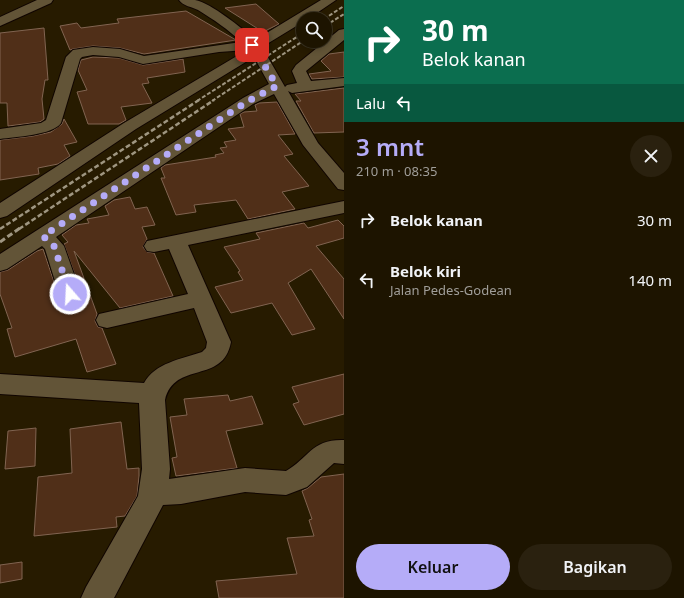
<!DOCTYPE html>
<html lang="id">
<head>
<meta charset="utf-8">
<style>
  body { margin:0; font-family:"Noto Sans",sans-serif; background:#2a210f; color:#f1f3f6; height:100vh; display:flex; flex-direction:column; font-size:15px; white-space:nowrap }
  * { box-sizing:border-box; margin:0 }
  p { font-size:13px; color:#a09e99 }
  .icon { flex:none; width:22px; height:22px; fill:none; stroke:currentColor; stroke-width:2; stroke-linecap:round; stroke-linejoin:round }
  .map { position:relative; flex:1; overflow:hidden }
  .details { display:flex; flex-direction:column; background:#1d1400; width:340px }
  .details>* { flex:none }
  .banner { background:#0b6e4f; color:#fff; overflow:hidden }
  .buttons { position:absolute; left:296px; top:12px; display:grid; gap:8px }
  .buttons a { display:grid; place-items:center; width:36px; height:36px; border-radius:50%; background:#1d1400; box-shadow:0 2px 6px #0003,0 0 0 1px #3b3322; font-size:20px }
  .pin { position:absolute; display:grid; place-items:center; width:34px; height:34px; color:#fff; margin:-17px; border-radius:8px; box-shadow:0 2px 6px #0006 }
  .me { position:absolute; width:44px; margin:-22px; rotate:341deg; stroke-linejoin:round; filter:drop-shadow(0 0 3px #0008) }
  .turn { display:flex; align-items:center; gap:14px; height:84px; padding:0 12px; font-size:18px }
  .turn .icon { width:52px; height:52px; stroke-width:2.5 }
  .turn b { display:block; font-size:28px; line-height:34px }
  .then { display:flex; align-items:center; height:38px; padding:0 12px; background:#0003; gap:8px; font-size:15px }
  .round { display:grid; place-items:center; flex:none; width:42px; height:42px; border-radius:21px; background:#2a210f }
  .head { display:flex; align-items:center; justify-content:space-between; height:68px; padding:0 12px }
  h1 { font-size:24px; font-weight:600; line-height:30px; color:#b5acf8 }
  .action { display:flex; gap:8px; margin-top:auto; padding:8px 12px }
  .action a { flex:1; height:46px; border-radius:24px; background:#b5acf8; color:#111; font-size:16px; font-weight:600; line-height:46px; text-align:center }
  .action a+a { background:#2a210f; color:#f1f3f6 }
  ul { padding:0; list-style:none }
  li { display:flex; align-items:center; gap:12px; height:60px; padding:0 12px }
  li div { flex:1 }
  li b { display:block; font-size:15px }
  li em { font-style:normal }
  main { display:flex; flex:1; min-height:0 }
  .map>svg:first-child { display:block }
</style>
</head>
<body>
<main>
<div class="map">
<svg width="344" height="598" viewBox="0 0 344 598">
  <rect width="100%" height="100%" fill="#271b00"/>
  <g fill="#502f18" stroke="#816451">
    <polygon points="256,4 279,24 263,32 225,8"/>
    <polygon points="186,11 236,40 144,54 120,48 93,46 73,49 70,50 60,26 77,23 81,28 119,23 117,19"/>
    <polygon points="44,28 48,80 45,80 42,99 44,119 40,122 8,126 7,103 0,103 0,33"/>
    <polygon points="344,52 344,77 312,79 309,74 331,71 321,61 329,54"/>
    <polygon points="93,57 119,58 143,65 183,59 185,72 147,78 149,83 142,84 152,103 121,107 126,120 119,124 88,124 77,92 87,90 78,70 81,60"/>
    <polygon points="344,88 344,132 314,133 296,101 301,101 295,94"/>
    <polygon points="277,102 295,134 278,135 293,154 284,156 309,186 282,192 295,209 248,219 236,200 194,205 196,212 176,215 161,178 165,178 161,168 165,165 216,157 215,155 224,153 220,148 227,147 224,142 236,140 228,129 244,127 240,114 244,112 257,111 255,105 259,103"/>
    <polygon points="64,119 77,142 64,145 70,156 58,164 38,168 39,174 0,180 0,140 33,136 51,132 62,124"/>
    <polygon points="130,197 135,209 147,207 155,225 142,227 147,239 143,247 147,252 154,253 173,296 120,308 74,251 97,314 95,321 98,327 102,328 116,364 87,372 76,339 15,357 7,329 12,328 0,294 0,272 8,270 37,251 43,249 58,294 61,300 69,303 79,300 82,294 64,244 68,242 62,235 76,225 89,223 87,219 109,215 105,206 114,200"/>
    <polygon points="338,220 344,226 344,238 316,246 344,279 344,319 311,269 288,283 315,329 292,335 272,303 231,313 215,287 243,280 238,272 240,271 224,247 260,239 256,233 304,223 308,228"/>
    <polygon points="344,374 344,414 304,425 293,404 299,402 292,387"/>
    <polygon points="228,395 230,401 252,396 263,424 226,431 237,468 176,476 172,458 177,457 170,417 187,415 184,399"/>
    <polygon points="121,422 127,469 139,468 139,476 137,496 125,516 116,517 117,527 34,536 38,477 72,473 70,429"/>
    <polygon points="36,428 35,466 5,469 8,431"/>
    <polygon points="344,474 344,598 219,598 216,581 297,574 287,538 314,536 309,520 312,519 302,491 308,488 321,477"/>
    <polygon points="22,562 22,579 0,583 0,565"/>
  </g>
  <g fill="none" stroke-linecap="round" stroke-linejoin="round">
    <defs>
      <g id="minor">
        <polygon points="37,0 53,0 51,3 0,26 0,17"/>
        <path d="M 179,0 C 184,0 190,0 195,0 C 211,3 242,28 255,40 L 321,0 L 336,0 L 308,19 L 303,19 L 303,22 L 262,47 L 285,87 L 287,85 L 297,83 L 292,71 L 296,65 L 339,30 L 344,29 L 344,40 L 306,71 L 311,81 L 344,78 L 344,86 L 292,93 L 288,91 L 318,143 L 344,173 L 344,190 L 338,189 L 303,145 L 274,94 L 253,104 L 56,237 L 64,246 L 81,294 L 78,299 L 70,302 L 62,299 L 59,294 L 45,249 L 42,246 L 7,269 L 0,271 L 0,254 L 243,98 L 269,84 L 254,57 L 136,129 L 7,216 L 0,218 L 0,203 L 124,123 L 247,50 L 219,52 L 143,64 L 119,57 L 93,55 L 82,57 L 80,59 L 61,123 C 53,135 15,137 0,139 L 0,129 L 41,123 L 46,120 L 66,57 L 73,50 L 93,47 L 120,49 L 144,56 L 241,42 C 228,29 214,20 198,10 C 192,7 183,6 179,0 Z"/>
        <path d="M 344,201 L 344,213 L 188,245 L 231,342 C 223,385 175,360 165,400 L 170,469 L 169,479 L 245,468 L 286,471 C 309,458 311,439 344,440 L 344,464 L 334,463 L 307,487 L 286,495 L 245,492 L 181,504 L 163,505 L 114,598 L 81,598 L 86,587 L 138,496 L 142,469 L 139,403 L 0,394 L 0,374 L 144,383 C 155,363 181,359 202,352 L 206,348 L 207,342 L 194,308 L 107,328 L 99,326 L 96,320 L 99,314 L 188,294 L 169,249 L 154,252 L 147,251 L 144,246 L 147,241 Z"/>
      </g>
    </defs>
    <use href="#minor" stroke="#100500" stroke-width="2"/>
    <use href="#minor" fill="#625437" fill-rule="evenodd"/>
    <g stroke="#9f9681" stroke-width="2" stroke-dasharray="4 2" stroke-linecap="butt">
      <polyline points="324,19 344,6"/>
      <polyline points="325,26 344,14"/>
      <polyline points="197,101 303,33"/>
      <polyline points="212,101 303,41"/>
    </g>
    <g stroke="#9f9681" stroke-width="2.5" stroke-dasharray="5 2.5" stroke-linecap="butt">
      <polyline points="0,229 199,100"/>
      <polyline points="19,229 214,100"/>
    </g>
    <polyline stroke="#9f9681" stroke-width="3" stroke-dasharray="6 3" stroke-linecap="butt" points="0,242 20,228"/>
  </g>
  <g fill="none" stroke-linecap="round" stroke-linejoin="round">
    <polyline stroke="#b5acf8" stroke-width="7" stroke-dasharray="0 12.6" points="70,294 54,246 43,236 248,101 277,86 252,45"/>
  </g>
</svg>
<div class="buttons">
<a><svg class="icon" aria-label="search" viewBox="0 0 24 24"><circle cx="10" cy="10" r="6"/><path d="M15 15l6 6"/></svg></a>
</div>
<div class="pin" style="left:252px;top:45px;background:#d93025"><svg class="icon" aria-label="arrive" viewBox="0 0 24 24"><path d="M6 21V4h12l-3 4 3 4H6"/></svg></div>
<svg class="me" style="left:70px;top:294px" viewBox="-20 -20 40 40"><circle r="17" fill="#b5acf8" stroke="#fff" stroke-width="3"/><path d="M0-11L8 9 0 5-8 9z" fill="#fff"/></svg>
</div>
<section class="details">
<div class="banner">
<div class="turn"><svg class="icon" aria-label="right" viewBox="0 0 24 24"><path d="M7 20v-9h11M14 6l5 5-5 5"/></svg><div><b>30 m</b>Belok kanan</div></div>
<div class="then">Lalu<svg class="icon" aria-label="left" viewBox="0 0 24 24"><path d="M17 20v-9H6M10 6l-5 5 5 5"/></svg></div>
</div>
<div class="head"><div><h1>3 mnt</h1><p>210 m · 08:35</p></div><a class="round"><svg class="icon" aria-label="close" viewBox="0 0 24 24"><path d="M6 6l12 12M18 6L6 18"/></svg></a></div>
<ul>
<li><svg class="icon" aria-label="right" viewBox="0 0 24 24"><path d="M7 20v-9h11M14 6l5 5-5 5"/></svg><div><b>Belok kanan</b></div><em>30 m</em></li>
<li><svg class="icon" aria-label="left" viewBox="0 0 24 24"><path d="M17 20v-9H6M10 6l-5 5 5 5"/></svg><div><b>Belok kiri</b><p>Jalan Pedes-Godean</p></div><em>140 m</em></li>
</ul>
<div class="action"><a>Keluar</a><a>Bagikan</a></div>
</section>
</main>
</body>
</html>
